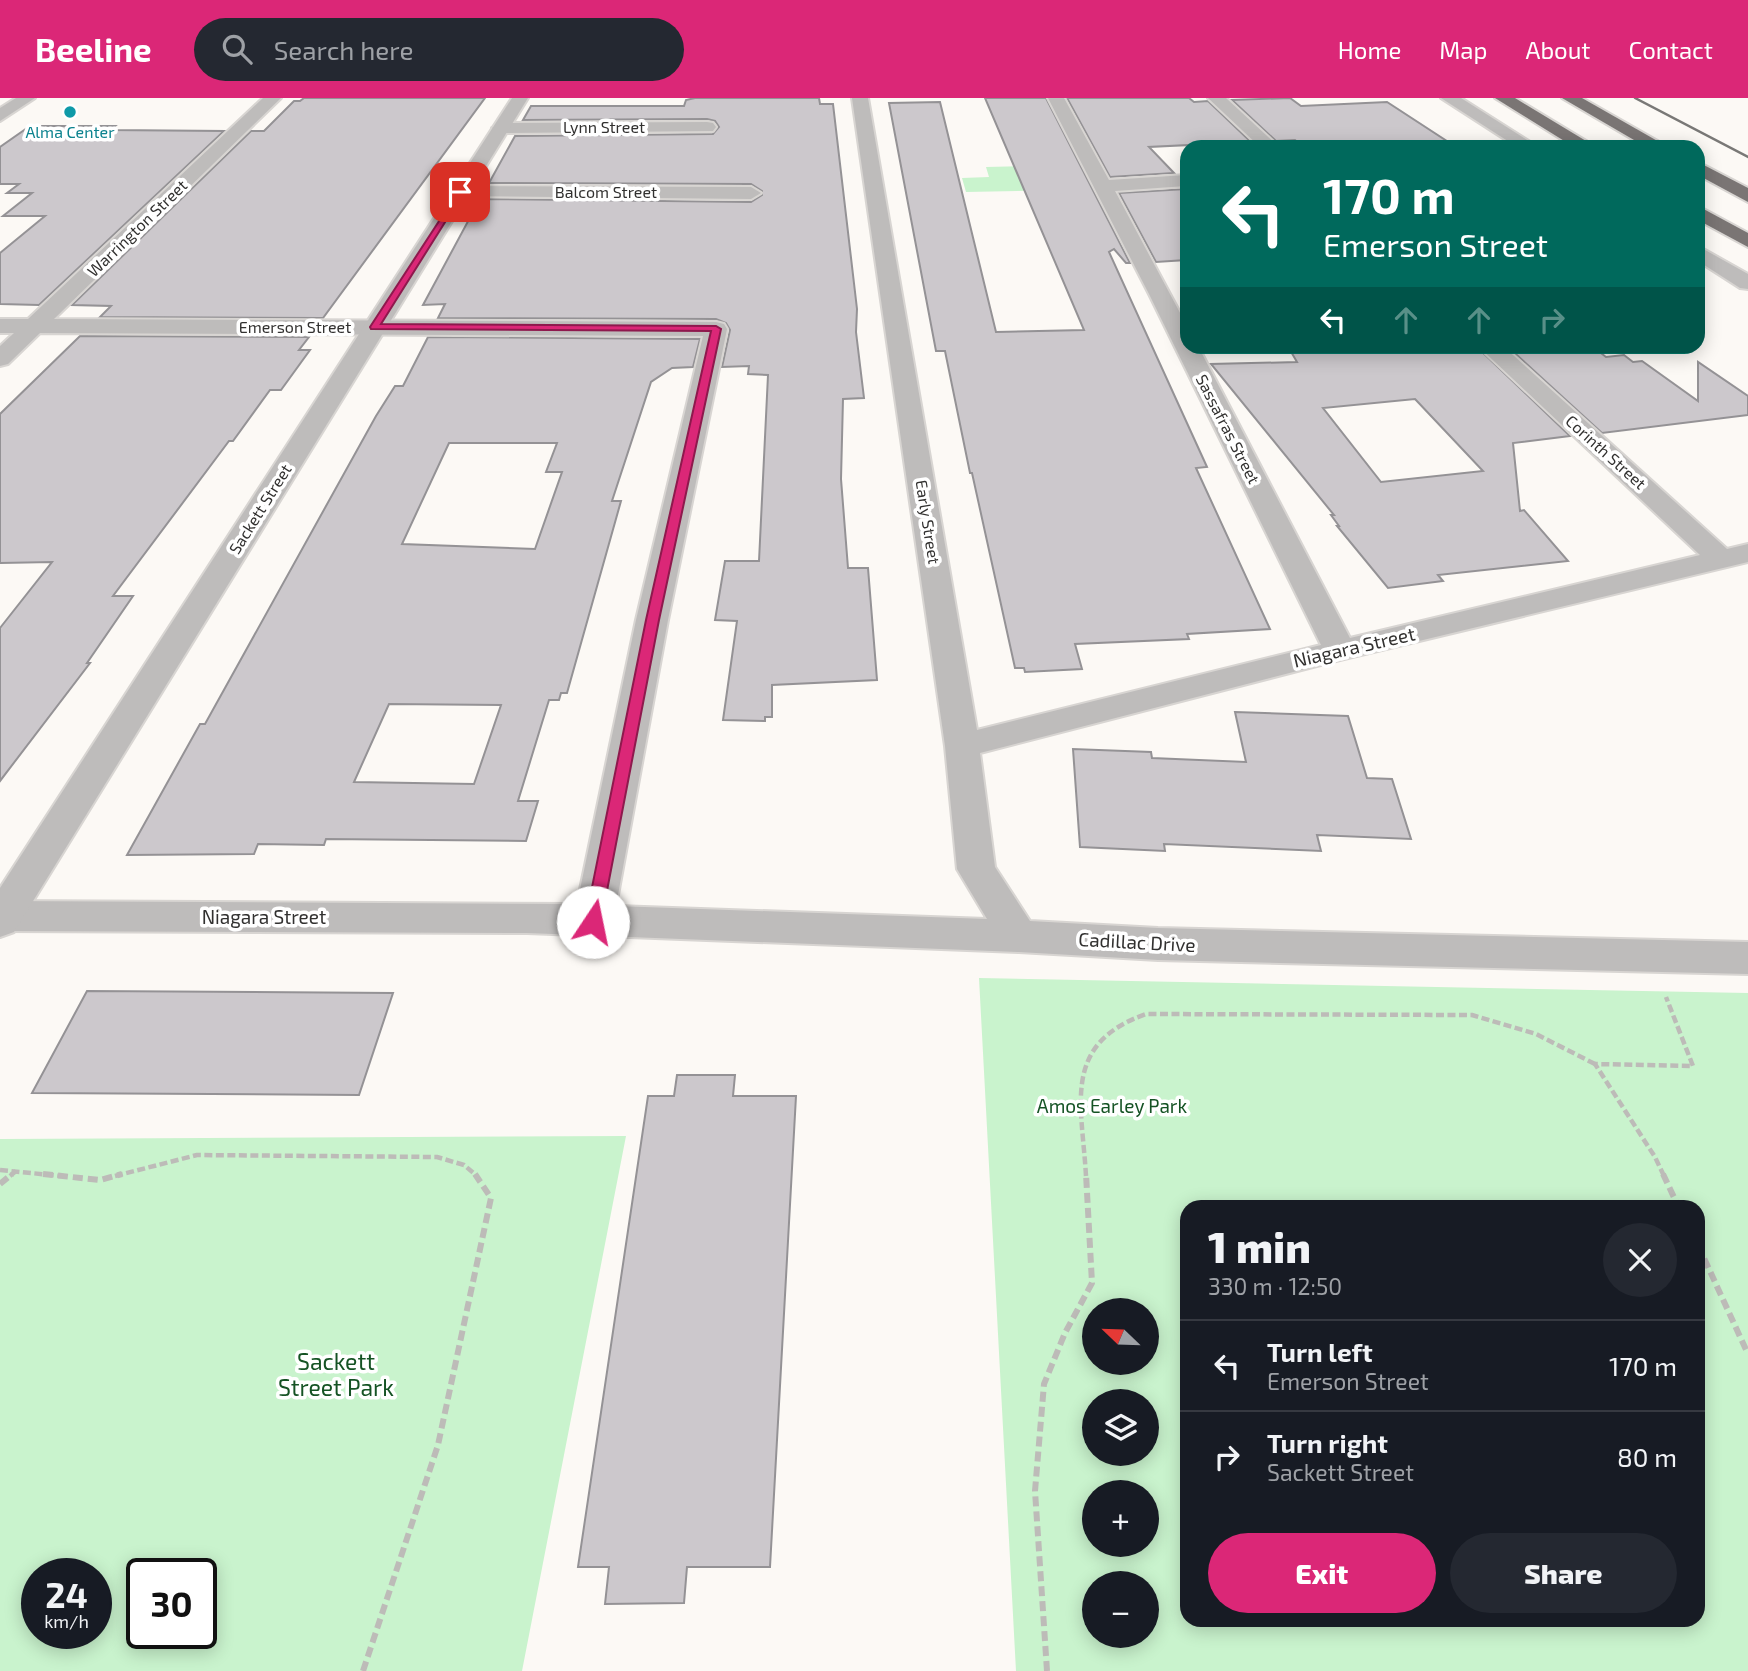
<!DOCTYPE html>
<html lang="en">
<head>
<meta charset="utf-8">
<style>
  body { margin:0; font-family:"Exo 2",sans-serif; background:#242831; color:#f1f3f6; height:100vh; display:flex; flex-direction:column; font-size:26px; white-space:nowrap }
  * { box-sizing:border-box; margin:0 }
  p { font-size:23px; color:#9ea1a6 }
  .icon { flex:none; width:38px; height:38px; fill:none; stroke:currentColor; stroke-width:2; stroke-linecap:round; stroke-linejoin:round }
  .map { position:relative; flex:1; overflow:hidden }
  .sheet { position:absolute; left:1180px; top:1102px; width:525px; height:427px; display:flex; flex-direction:column; background:#171b24; border-radius:21px; box-shadow:0 4px 18px #0003 }
  .sheet>* { flex:none }
  .banner { position:absolute; left:1180px; top:42px; width:525px; height:214px; border-radius:21px; box-shadow:0 4px 18px #0003; background:#00695c; color:#fff; overflow:hidden }
  .needle { width:46px; rotate:293deg }
  .tools { position:absolute; left:1082px; top:1200px; display:grid; gap:14px }
  .tools a { display:grid; place-items:center; width:77px; height:77px; border-radius:50%; background:#171b24; box-shadow:0 4px 18px #0003; font-size:35px }
  .speed { position:absolute; left:21px; top:1460px; display:flex; gap:14px; font-size:35px; font-weight:700; text-align:center }
  .speed>* { display:grid; place-content:center; width:91px; height:91px; border-radius:50%; background:#171b24; box-shadow:0 4px 18px #0003; line-height:1 }
  .speed small { font-size:18px; font-weight:400 }
  .speed .limit { border:4px solid #111; border-radius:10px; background:#fff; color:#111 }
  .pin { position:absolute; display:grid; place-items:center; width:60px; height:60px; color:#fff; margin:-30px; border-radius:14px; box-shadow:0 4px 10px #0006 }
  .me { position:absolute; width:77px; margin:-38px; rotate:11deg; stroke-linejoin:round; filter:drop-shadow(0 0 5px #0008) }
  .turn { display:flex; align-items:center; gap:24px; height:147px; padding:0 28px; font-size:32px }
  .turn .icon { width:91px; height:91px; stroke-width:2.5 }
  .turn b { display:block; font-size:49px; line-height:60px }
  .lanes { display:flex; align-items:center; height:66px; padding:0 28px; background:#0003; justify-content:center; gap:35px; direction:ltr }
  .lanes .off { opacity:.35 }
  .round { display:grid; place-items:center; flex:none; width:74px; height:74px; border-radius:37px; background:#242831 }
  .head { display:flex; align-items:center; justify-content:space-between; height:119px; padding:0 28px }
  h1 { font-size:42px; font-weight:800; line-height:52px }
  .primary-button { display:flex; gap:14px; margin-top:auto; padding:14px 28px }
  .primary-button a { flex:1; height:80px; border-radius:42px; background:#db2777; color:#fff; font-size:28px; font-weight:800; line-height:80px; text-align:center }
  .primary-button a+a { background:#242831; color:#f1f3f6 }
  ul { padding:0; list-style:none }
  li { display:flex; align-items:center; gap:21px; height:91px; padding:0 28px; border-top:2px solid #363941 }
  li div { flex:1 }
  li b { display:block; font-size:26px }
  li em { font-style:normal }
  header { display:flex; align-items:center; gap:42px; box-sizing:border-box; height:98px; padding:0 35px; background:#db2777; color:#fff }
  header strong { font-size:33px }
  nav { display:flex; gap:38px; margin-inline-start:auto; font-size:24px }
  .search { width:490px; height:63px; background:#242831; display:flex; align-items:center; gap:18px; box-sizing:border-box; padding:0 24px; border-radius:38px; color:#9ea1a6; font-size:26px }
  .map>svg:first-child { display:block }
</style>
</head>
<body>
<header>
<strong>Beeline</strong>
<div class="search"><svg class="icon" aria-label="search" viewBox="0 0 24 24"><circle cx="10" cy="10" r="6"/><path d="M15 15l6 6"/></svg>Search here</div>
<nav><a>Home</a><a>Map</a><a>About</a><a>Contact</a></nav>
</header>
<div class="map">
<svg width="1748" height="1573" viewBox="0 0 1748 1573">
  <rect width="100%" height="100%" fill="#fcf9f5"/>
  <g fill="#c9f3cd" fill-rule="evenodd">
    <polygon points="1064,67 1075,92 966,94 962,80 989,79 986,69"/>
    <path d="M 979,880 L 1748,895 L 1748,1573 L 1016,1573 ZM 1186,1110 L 1698,1110 L 1698,1522 L 1186,1522 ZM 1094,1213 L 1146,1213 L 1146,1265 L 1094,1265 ZM 1094,1304 L 1146,1304 L 1146,1356 L 1094,1356 ZM 1094,1395 L 1146,1395 L 1146,1447 L 1094,1447 ZM 1094,1486 L 1146,1486 L 1146,1538 L 1094,1538 Z"/>
    <path d="M 626,1038 L 522,1573 L 0,1573 L 0,1041 ZM 96,1475 L 96,1535 L 37,1535 L 37,1475 ZM 142,1475 L 201,1475 L 201,1535 L 142,1535 Z"/>
  </g>
  <g fill="#ccc8cc" stroke="#949295" stroke-width="2" fill-rule="evenodd">
    <polygon points="304,0 485,0 323,220 100,219 111,208 72,207 251,33 264,33 294,3 300,3"/>
    <polygon points="695,0 819,0 820,6 833,6 857,211 856,234 864,300 843,301 841,381 848,470 868,470 877,582 772,587 772,619 765,619 765,623 723,622 737,523 715,522 725,463 759,463 768,277 748,276 749,268 722,269 730,232 726,225 716,221 438,220 445,206 423,207 480,101 751,104 762,97 762,93 751,86 489,85 515,38 713,36 719,29 715,23 707,21 523,22 531,8 684,8 686,2"/>
    <polygon points="985,0 1046,0 1130,165 1126,165 1114,151 1109,154 1207,369 1196,370 1270,531 1187,536 1189,541 1075,546 1082,571 1025,574 1024,570 1015,570 972,375 970,375 945,253 936,253 889,5 940,4 996,234 1084,232"/>
    <polygon points="1067,0 1189,0 1194,4 1208,3 1251,44 1149,49 1174,75 1110,79"/>
    <polygon points="1290,0 1301,8 1387,4 1456,49 1303,49 1295,42 1276,43 1232,2"/>
    <polygon points="30,28 115,28 110,32 224,33 39,207 0,206 0,155 45,118 3,118 32,95 7,95 19,86 0,86 0,49"/>
    <polygon points="1186,91 1186,162 1156,164 1119,95"/>
    <polygon points="80,238 309,239 299,252 310,252 281,292 270,292 233,343 229,343 113,498 133,498 87,565 90,565 0,683 0,530 52,464 0,465 0,316"/>
    <path d="M 428,239 L 700,241 L 693,269 L 672,270 L 651,284 L 612,403 L 621,403 L 567,595 L 561,595 L 559,602 L 549,602 L 518,703 L 538,703 L 526,743 L 326,741 L 324,747 L 258,746 L 254,756 L 127,757 L 200,626 L 205,626 L 376,318 L 395,288 L 403,288 ZM 449,345 L 557,345 L 546,374 L 562,374 L 535,451 L 402,446 ZM 389,606 L 501,607 L 474,686 L 354,684 Z"/>
    <path d="M 1476,248 L 1570,338 L 1513,345 L 1520,413 L 1524,412 L 1568,463 L 1438,477 L 1443,483 L 1388,490 L 1337,428 L 1339,428 L 1331,417 L 1334,417 L 1211,266 L 1297,264 L 1290,252 L 1400,249 L 1404,253 ZM 1415,301 L 1483,373 L 1381,384 L 1323,310 Z"/>
    <polygon points="1507,248 1592,248 1606,259 1624,257 1633,264 1642,263 1698,303 1698,264 1748,298 1748,317 1602,335"/>
    <polygon points="1235,614 1348,618 1367,680 1392,681 1411,741 1317,737 1321,753 1164,746 1165,753 1080,749 1073,651 1151,654 1152,660 1246,664"/>
    <polygon points="87,893 393,895 359,997 32,995"/>
    <polygon points="677,977 735,977 733,998 796,998 770,1469 687,1469 684,1505 605,1506 609,1469 578,1469 648,998 674,998"/>
  </g>
  <g fill="none" stroke-linecap="round" stroke-linejoin="round">
    <defs>
      <g id="minor">
        <polygon points="16,0 35,0 0,23 0,10"/>
        <polygon points="263,0 281,0 54,221 716,224 724,226 727,231 668,522 616,808 987,821 957,771 945,648 852,0 868,0 977,632 1321,547 1149,196 1048,0 1064,0 1109,82 1186,77 1186,88 1115,93 1186,226 1186,248 1198,248 1350,540 1700,457 1478,248 1503,248 1727,451 1748,446 1748,464 1340,562 980,655 995,769 1030,823 1158,830 1748,844 1748,876 1158,862 1019,854 527,835 0,833 0,803 577,806 636,522 703,238 40,235 8,266 0,268 0,248 14,235 0,235 0,221 28,221"/>
        <polygon points="1208,0 1226,0 1279,49 1260,49"/>
        <polygon points="1441,0 1461,0 1538,49 1517,49"/>
        <polygon points="707,24 713,25 716,29 713,33 501,35 492,30 501,25"/>
        <polygon points="460,88 751,89 761,95 751,101 453,98 450,94"/>
        <polygon points="1698,148 1748,176 1748,191 1740,190 1698,163"/>
      </g>
      <polygon id="tertiary" points="512,0 528,0 14,834 0,839 0,790"/>
      <g id="motorway">
        <polygon points="1495,0 1515,0 1596,49 1574,49"/>
        <polygon points="1562,0 1582,0 1668,49 1646,49"/>
        <polygon points="1698,64 1748,90 1748,104 1698,77"/>
        <polygon points="1698,108 1748,135 1748,149 1698,122"/>
      </g>
    </defs>
    <use href="#minor" stroke="#d8d5d2" stroke-width="4"/>
    <use href="#tertiary" stroke="#d8d5d2" stroke-width="4"/>
    <use href="#motorway" stroke="#d8d5d2" stroke-width="4"/>
    <g stroke="#bdbbb8" stroke-width="4.5" stroke-dasharray="8 3.5" stroke-linecap="butt">
      <polyline points="0,1072 61,1078"/>
      <polyline points="10,1078 16,1073"/>
      <polyline points="115,1078 197,1057 437,1059 464,1067 477,1078"/>
      <path d="M 1086,1078 C 1082,1006 1061,946 1146,916 L 1472,917 L 1536,936 L 1595,966"/>
      <polyline points="1664,1078 1655,1059 1595,966 1693,968 1666,899"/>
    </g>
    <g stroke="#bdbbb8" stroke-width="6" stroke-dasharray="10 5" stroke-linecap="butt">
      <polyline points="43,1076 100,1082 122,1076"/>
      <polyline points="1663,1076 1679,1110"/>
      <polyline points="0,1086 12,1076"/>
      <polyline points="1698,1147 1748,1256"/>
      <polyline points="363,1573 438,1347 491,1100 475,1076"/>
      <polyline points="1047,1573 1035,1393 1044,1286 1065,1235 1092,1185 1086,1076"/>
    </g>
    <use href="#minor" fill="#bebcbb" fill-rule="evenodd"/>
    <use href="#tertiary" fill="#bebcbb" fill-rule="evenodd"/>
    <use href="#motorway" fill="#7a7574" fill-rule="evenodd"/>
    <polyline stroke="#797876" stroke-width="2.5" points="1635,0 1748,59"/>
  </g>
  <polygon fill="#db2777" stroke="#8e194d" stroke-width="2" points="460,91 464,94 381,226 716,228 721,231 659,522 601,824 593,830 585,824 646,522 711,233 371,231 370,229"/>
  <circle fill="#0f9aa8" stroke="#fff" stroke-width="2.5" cx="70" cy="14" r="7"/>
  <g text-anchor="middle" stroke-width="7" stroke-linejoin="round" paint-order="stroke">
    <g font-size="16" fill="#323130" stroke="#fff">
      <text x="604" y="35">Lynn Street</text>
      <text x="606" y="100">Balcom Street</text>
      <text transform="translate(137 130) rotate(-44)" y="6">Warrington Street</text>
      <text x="295" y="235">Emerson Street</text>
      <text transform="translate(1228 331) rotate(63)" y="6">Sassafras Street</text>
      <text transform="translate(1606 354) rotate(42)" y="6">Corinth Street</text>
      <text transform="translate(260 411) rotate(-58)" y="6">Sackett Street</text>
      <text transform="translate(928 424) rotate(81)" y="6">Early Street</text>
    </g>
    <g font-size="16" fill="#0d838f" stroke="#fff">
      <text x="70" y="40">Alma Center</text>
    </g>
    <g font-size="19" fill="#323130" stroke="#fff">
      <text transform="translate(1354 549) rotate(-13)" y="7">Niagara Street</text>
      <text x="264" y="826">Niagara Street</text>
      <text transform="translate(1137 844) rotate(3)" y="7">Cadillac Drive</text>
    </g>
    <g font-size="19" fill="#155324" stroke="#fff">
      <text x="1112" y="1015">Amos Earley Park</text>
    </g>
    <g font-size="23" fill="#155324" stroke="#fff">
      <text x="336" y="1272">Sackett<tspan x="336" dy="26">Street Park</tspan></text>
    </g>
  </g>
</svg>
<div class="tools">
<a><svg class="needle" viewBox="-14 -14 28 28"><path d="M0-13l5 13h-10z" fill="#e53935"/><path d="M0 13l5-13h-10z" fill="#9ea1a6"/></svg></a>
<a><svg class="icon" aria-label="layers" viewBox="0 0 24 24"><path d="M12 4l9 5-9 5-9-5zM3 14l9 5 9-5"/></svg></a>
<a>+</a>
<a>−</a>
</div>
<div class="speed"><div>24<small>km/h</small></div><div class="limit">30</div></div>
<div class="pin" style="left:460px;top:94px;background:#d93025"><svg class="icon" aria-label="arrive" viewBox="0 0 24 24"><path d="M6 21V4h12l-3 4 3 4H6"/></svg></div>
<svg class="me" style="left:593px;top:824px" viewBox="-20 -20 40 40"><circle r="19" fill="#fff"/><path d="M0-13L10 11 0 6-10 11z" fill="#db2777"/></svg>
<div class="banner">
<div class="turn"><svg class="icon" aria-label="left" viewBox="0 0 24 24"><path d="M17 20v-9H6M10 6l-5 5 5 5"/></svg><div><b>170 m</b>Emerson Street</div></div>
<div class="lanes"><svg class="icon" aria-label="left" viewBox="0 0 24 24"><path d="M17 20v-9H6M10 6l-5 5 5 5"/></svg><svg class="icon off" aria-label="ahead" viewBox="0 0 24 24"><path d="M12 20V5M6 11l6-6 6 6"/></svg><svg class="icon off" aria-label="ahead" viewBox="0 0 24 24"><path d="M12 20V5M6 11l6-6 6 6"/></svg><svg class="icon off" aria-label="right" viewBox="0 0 24 24"><path d="M7 20v-9h11M14 6l5 5-5 5"/></svg></div>
</div>
<section class="sheet">
<div class="head"><div><h1>1 min</h1><p>330 m · 12:50</p></div><a class="round"><svg class="icon" aria-label="close" viewBox="0 0 24 24"><path d="M6 6l12 12M18 6L6 18"/></svg></a></div>
<ul>
<li><svg class="icon" aria-label="left" viewBox="0 0 24 24"><path d="M17 20v-9H6M10 6l-5 5 5 5"/></svg><div><b>Turn left</b><p>Emerson Street</p></div><em>170 m</em></li>
<li><svg class="icon" aria-label="right" viewBox="0 0 24 24"><path d="M7 20v-9h11M14 6l5 5-5 5"/></svg><div><b>Turn right</b><p>Sackett Street</p></div><em>80 m</em></li>
</ul>
<div class="primary-button"><a>Exit</a><a>Share</a></div>
</section>
</div>
</body>
</html>
